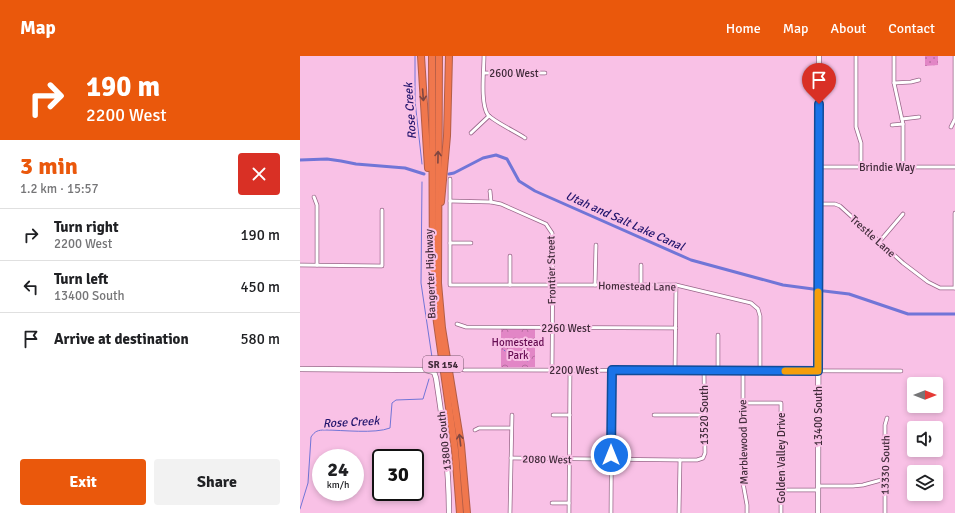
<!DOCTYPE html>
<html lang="en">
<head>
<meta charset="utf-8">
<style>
  body { margin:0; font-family:Signika,sans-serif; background:#f2f2f2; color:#202124; height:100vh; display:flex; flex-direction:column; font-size:15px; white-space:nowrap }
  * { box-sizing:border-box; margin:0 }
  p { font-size:13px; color:#757577 }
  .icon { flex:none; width:22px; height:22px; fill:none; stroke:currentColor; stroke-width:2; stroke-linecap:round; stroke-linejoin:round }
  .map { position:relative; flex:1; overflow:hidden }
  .side { display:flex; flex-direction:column; background:#fff; width:300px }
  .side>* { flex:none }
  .top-card { background:#ea580c; color:#fff; overflow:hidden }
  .needle { width:26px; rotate:90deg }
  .tools { position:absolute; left:607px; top:321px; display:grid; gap:8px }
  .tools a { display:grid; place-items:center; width:36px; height:36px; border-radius:4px; background:#fff; box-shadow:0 2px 6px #0003; font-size:20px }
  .speed { position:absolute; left:12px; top:393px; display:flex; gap:8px; font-size:20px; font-weight:700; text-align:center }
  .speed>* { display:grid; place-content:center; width:52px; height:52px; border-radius:50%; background:#fff; box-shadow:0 2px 6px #0003; line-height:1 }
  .speed small { font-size:10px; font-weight:400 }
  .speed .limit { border:2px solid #111; border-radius:6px; background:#fff; color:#111 }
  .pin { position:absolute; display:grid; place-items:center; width:34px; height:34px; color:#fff; margin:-41px -17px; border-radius:50% 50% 50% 0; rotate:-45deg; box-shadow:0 0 4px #0007 }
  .pin .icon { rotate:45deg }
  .me { position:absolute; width:44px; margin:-22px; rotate:0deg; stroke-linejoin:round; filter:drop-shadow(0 0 3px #0008) }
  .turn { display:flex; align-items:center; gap:14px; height:84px; padding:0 20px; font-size:18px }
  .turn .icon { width:52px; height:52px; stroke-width:2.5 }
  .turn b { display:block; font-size:28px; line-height:34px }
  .round { display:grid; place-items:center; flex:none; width:42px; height:42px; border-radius:4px; background:#f2f2f2 }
  .summary { display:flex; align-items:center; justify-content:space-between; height:68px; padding:0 20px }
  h1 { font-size:24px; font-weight:700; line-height:30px; color:#ea580c }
  .primary-button { display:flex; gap:8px; margin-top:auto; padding:8px 20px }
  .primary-button a { flex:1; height:46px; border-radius:4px; background:#ea580c; color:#fff; font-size:16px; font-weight:700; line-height:46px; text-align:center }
  .primary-button a+a { background:#f2f2f2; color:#202124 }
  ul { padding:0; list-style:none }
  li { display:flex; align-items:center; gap:12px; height:52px; padding:0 20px; border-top:1px solid #e0e0e0 }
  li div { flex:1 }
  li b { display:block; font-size:15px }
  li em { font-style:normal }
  header { display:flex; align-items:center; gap:24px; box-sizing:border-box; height:56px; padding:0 20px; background:#ea580c; color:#fff }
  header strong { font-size:19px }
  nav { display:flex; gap:22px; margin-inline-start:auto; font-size:14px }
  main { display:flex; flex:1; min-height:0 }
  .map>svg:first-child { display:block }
</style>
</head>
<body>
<header>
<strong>Map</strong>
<nav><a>Home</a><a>Map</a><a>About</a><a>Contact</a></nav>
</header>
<main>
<section class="side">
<div class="top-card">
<div class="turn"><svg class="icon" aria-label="right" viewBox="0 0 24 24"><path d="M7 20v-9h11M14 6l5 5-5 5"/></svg><div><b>190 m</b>2200 West</div></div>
</div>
<div class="summary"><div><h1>3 min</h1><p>1.2 km · 15:57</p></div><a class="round" style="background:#d93025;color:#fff"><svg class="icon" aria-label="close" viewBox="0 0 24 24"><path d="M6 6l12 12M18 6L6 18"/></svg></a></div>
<ul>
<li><svg class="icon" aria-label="right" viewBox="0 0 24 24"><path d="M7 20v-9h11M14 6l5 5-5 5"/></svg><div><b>Turn right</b><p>2200 West</p></div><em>190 m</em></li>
<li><svg class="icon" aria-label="left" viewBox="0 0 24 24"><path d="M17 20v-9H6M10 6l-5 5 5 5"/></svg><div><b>Turn left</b><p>13400 South</p></div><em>450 m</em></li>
<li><svg class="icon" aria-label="arrive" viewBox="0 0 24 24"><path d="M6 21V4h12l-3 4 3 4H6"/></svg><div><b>Arrive at destination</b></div><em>580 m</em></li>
</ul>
<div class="primary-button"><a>Exit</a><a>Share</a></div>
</section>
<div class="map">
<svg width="655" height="457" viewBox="0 0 655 457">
  <defs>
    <pattern id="grass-dots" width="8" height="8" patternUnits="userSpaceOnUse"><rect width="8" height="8" fill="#e286c6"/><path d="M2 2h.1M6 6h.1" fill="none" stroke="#b96ea2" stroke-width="1.8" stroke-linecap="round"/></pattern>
    <pattern id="forest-crowns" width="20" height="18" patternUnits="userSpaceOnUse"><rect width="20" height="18" fill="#e286c6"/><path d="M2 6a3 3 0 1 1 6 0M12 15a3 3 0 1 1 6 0" fill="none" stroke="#b96ea2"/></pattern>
  </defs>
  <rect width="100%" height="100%" fill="#f9c1e6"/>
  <polygon fill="url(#grass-dots)" points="625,0 638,0 638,9 625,10"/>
  <rect fill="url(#forest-crowns)" x="201" y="273" width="34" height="38"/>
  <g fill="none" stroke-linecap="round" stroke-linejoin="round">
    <g stroke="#7175d7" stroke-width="1">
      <polyline points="115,0 115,45 122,108"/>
      <polyline points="122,126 121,227 133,308"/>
      <polyline points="204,294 205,295"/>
      <polyline points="228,305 229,304"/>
      <path d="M 0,453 L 8,427 L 11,381 C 15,375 18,374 25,374 C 42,374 75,378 90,372 L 92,347 L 96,344 L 123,343 L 129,323"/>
    </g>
    <g stroke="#7175d7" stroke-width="3">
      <polyline points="0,104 27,103 41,105 56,108 105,112 124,118"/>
      <polyline points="149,118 154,117 183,102 196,99 207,103 219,125 235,135 391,204 483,229 513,233"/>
      <polyline points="524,235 549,238 608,258 655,258"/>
    </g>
    <defs>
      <g id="street">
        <path d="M 184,0 C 184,14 180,48 188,59 C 195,66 216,76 225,82"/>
        <polyline points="556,0 556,71 561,87 561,111"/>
        <polyline points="594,0 594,27 603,68 603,111"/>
        <polyline points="184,17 245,17"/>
        <polyline points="594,27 611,26 619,24"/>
        <polyline points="602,63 619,61"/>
        <polyline points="592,69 603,68"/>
        <polyline points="651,71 655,63 655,0"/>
        <polyline points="171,77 189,60"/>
        <polyline points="519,111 655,111"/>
        <polyline points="150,123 150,229 376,229 451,247 458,253 460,260 460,315"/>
        <polyline points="190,135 191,146"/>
        <polyline points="14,141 17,149 17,209"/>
        <polyline points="150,145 191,146 201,148 246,168 252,177 253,183 252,314"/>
        <polyline points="519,148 535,148 540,150 603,207 628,226 640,232 655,232"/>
        <polyline points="580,185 603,158"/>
        <polyline points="150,187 171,187"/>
        <polyline points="0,209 82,210 82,154"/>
        <polyline points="210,229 210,200"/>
        <polyline points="295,229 296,189"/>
        <polyline points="341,229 341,209"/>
        <polyline points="655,232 655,157"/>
        <polyline points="157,268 166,271 376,272"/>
        <polyline points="164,314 601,315"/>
        <polyline points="375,315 376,229"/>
        <polyline points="418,315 418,279"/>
        <polyline points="443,315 443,427 447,449 447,457"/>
        <polyline points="443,347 481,347 481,457"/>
        <polyline points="253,359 270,359"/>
        <polyline points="354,359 404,359"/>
        <polyline points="175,374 179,372 211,372"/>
        <polyline points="211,402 380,404 397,404 403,402 405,397 404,315"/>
        <polyline points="518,430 553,430 563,429 585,423"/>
        <polyline points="481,434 518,434"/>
        <polyline points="252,447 269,447"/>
        <polyline points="210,457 212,359"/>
        <polyline points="269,457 270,314"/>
        <polyline points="311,457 312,314"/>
        <polyline points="379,457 380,404"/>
        <polyline points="585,457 585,369 587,362"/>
      </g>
      <g id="secondary">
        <path d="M 0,313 L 126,314 L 134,316 L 136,322 C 143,367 149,411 149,457"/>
        <polyline points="518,457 519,0"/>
      </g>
      <g id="highway">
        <polyline points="121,0 128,112"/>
        <polyline points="132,0 133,229 137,267 155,394 160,457"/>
        <polyline points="139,0 138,227 142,272 161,389 167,457"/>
        <polyline points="141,146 147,80 149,0"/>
      </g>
    </defs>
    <use href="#street" stroke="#996689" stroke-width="4.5"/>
    <use href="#secondary" stroke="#996689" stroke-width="6"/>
    <use href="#highway" stroke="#b35d47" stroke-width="8"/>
    <use href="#street" stroke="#fff" stroke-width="3"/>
    <use href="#secondary" stroke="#fff" stroke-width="4.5"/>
    <use href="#highway" stroke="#f0774d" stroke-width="6"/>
  </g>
  <defs><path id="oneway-shaft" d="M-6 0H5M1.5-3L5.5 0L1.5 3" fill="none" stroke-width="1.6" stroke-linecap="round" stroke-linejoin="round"/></defs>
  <g stroke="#7f4641">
    <use href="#oneway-shaft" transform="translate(123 39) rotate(86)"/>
    <use href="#oneway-shaft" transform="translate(138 101) rotate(-89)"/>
    <use href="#oneway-shaft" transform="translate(160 384) rotate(-97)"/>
  </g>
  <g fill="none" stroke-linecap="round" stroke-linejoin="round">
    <defs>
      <polyline id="route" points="311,399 312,314 518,315 519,48"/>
    </defs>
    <use href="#route" stroke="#114b97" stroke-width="10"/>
    <use href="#route" stroke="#1a73e8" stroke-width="7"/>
    <polyline stroke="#f59e0b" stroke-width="7" points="485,315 518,315 518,236"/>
  </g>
  <g text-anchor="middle" stroke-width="4" stroke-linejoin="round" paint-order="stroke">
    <rect fill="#f9c1e6" stroke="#79596e" stroke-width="1" x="123" y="300" width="40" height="16" rx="3"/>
    <g font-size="10" font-weight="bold" fill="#422c3b">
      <text x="143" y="312">SR 154</text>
    </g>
    <g font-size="11" fill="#422c3b" stroke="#f9c1e6">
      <text x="214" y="21">2600 West</text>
      <text x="587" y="115">Brindie Way</text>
      <text transform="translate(573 180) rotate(42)" y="4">Trestle Lane</text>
      <text transform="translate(251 214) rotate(-91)" y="4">Frontier Street</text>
      <text transform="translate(130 218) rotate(-92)" y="4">Bangerter Highway</text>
      <text transform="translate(337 230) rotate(1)" y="4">Homestead Lane</text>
      <text x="266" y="276">2260 West</text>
      <text x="274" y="318">2200 West</text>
      <text transform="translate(404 359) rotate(-90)" y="4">13520 South</text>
      <text transform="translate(518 360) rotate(-90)" y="4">13400 South</text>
      <text transform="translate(144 385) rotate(-96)" y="4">13800 South</text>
      <text transform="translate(443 386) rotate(-91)" y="4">Marblewood Drive</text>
      <text transform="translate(481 402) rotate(-90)" y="4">Golden Valley Drive</text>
      <text transform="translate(247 403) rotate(1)" y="4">2080 West</text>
      <text transform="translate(585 409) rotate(-89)" y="4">13330 South</text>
    </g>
    <g font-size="11" fill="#660d53" stroke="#f9c1e6">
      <text x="218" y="290">Homestead<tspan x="218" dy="13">Park</tspan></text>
    </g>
    <g font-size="12" font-style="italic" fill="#21146c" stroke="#f9c1e6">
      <text transform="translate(110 55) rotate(-94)" y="4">Rose Creek</text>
      <text transform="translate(325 165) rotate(24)" y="4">Utah and Salt Lake Canal</text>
      <text transform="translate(51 366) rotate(-3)" y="4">Rose Creek</text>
    </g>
  </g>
</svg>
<div class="tools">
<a><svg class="needle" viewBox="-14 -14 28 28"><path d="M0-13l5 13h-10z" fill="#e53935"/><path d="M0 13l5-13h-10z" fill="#757577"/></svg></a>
<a><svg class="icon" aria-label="sound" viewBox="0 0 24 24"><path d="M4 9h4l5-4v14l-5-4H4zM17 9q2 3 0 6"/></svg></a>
<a><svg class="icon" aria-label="layers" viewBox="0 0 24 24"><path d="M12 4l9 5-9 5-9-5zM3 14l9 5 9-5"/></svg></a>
</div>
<div class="speed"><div>24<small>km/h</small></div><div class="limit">30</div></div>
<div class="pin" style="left:519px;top:48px;background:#d93025"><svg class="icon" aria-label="arrive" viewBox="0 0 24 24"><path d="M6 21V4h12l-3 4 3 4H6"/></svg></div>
<svg class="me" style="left:311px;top:399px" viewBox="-20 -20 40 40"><circle r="17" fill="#1a73e8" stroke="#fff" stroke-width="3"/><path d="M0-11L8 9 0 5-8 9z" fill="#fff"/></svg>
</div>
</main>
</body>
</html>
